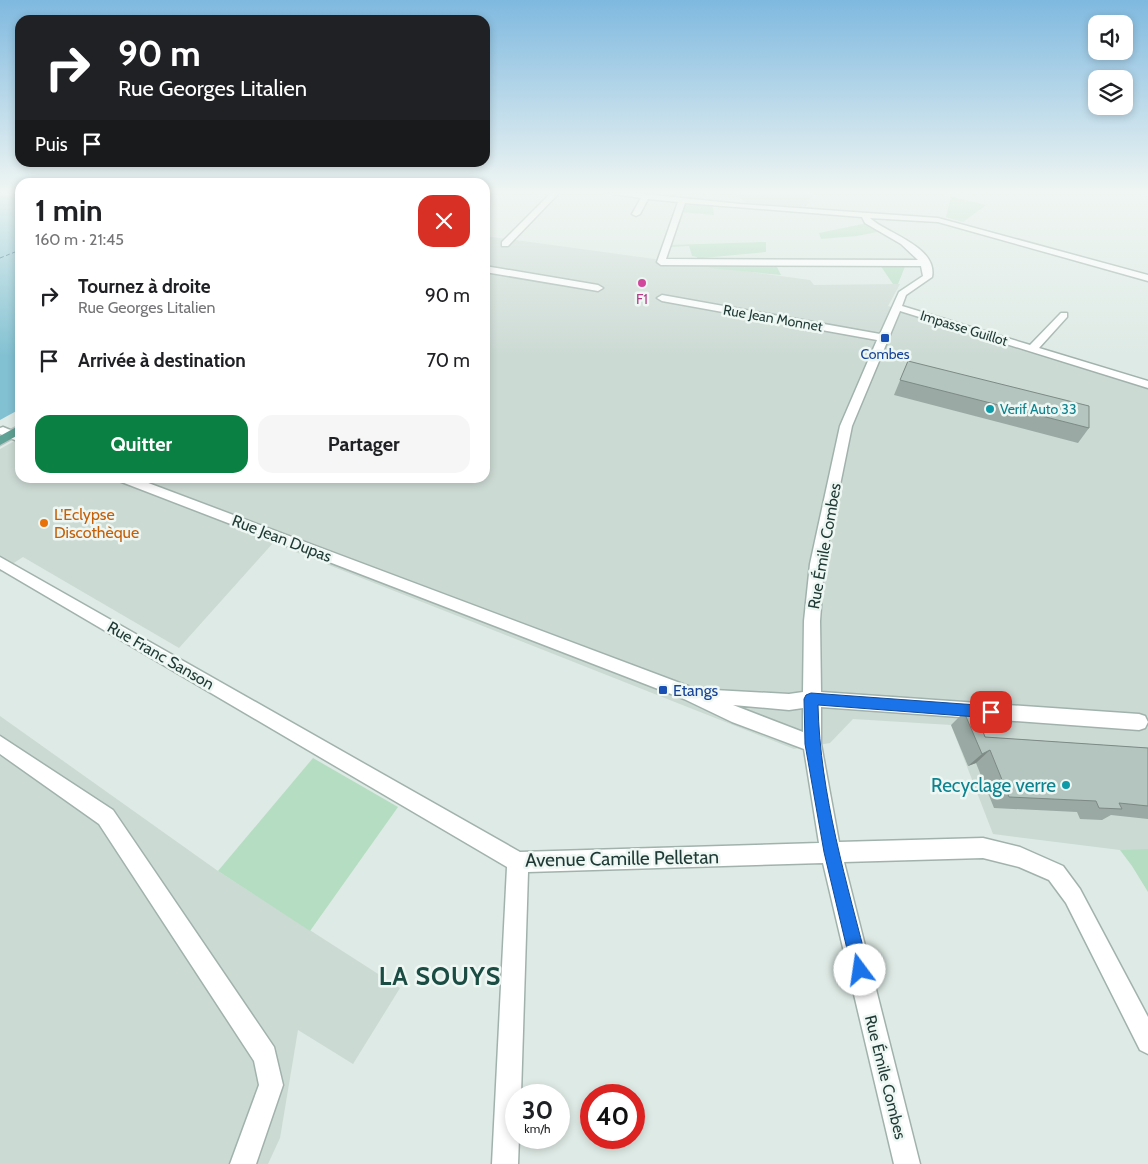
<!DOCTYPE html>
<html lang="fr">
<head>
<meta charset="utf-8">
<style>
  body { margin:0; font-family:Cabin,sans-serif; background:#f6f6f6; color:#202124; height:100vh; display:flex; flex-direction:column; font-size:19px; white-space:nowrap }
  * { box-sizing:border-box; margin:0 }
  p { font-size:16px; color:#757577 }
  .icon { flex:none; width:28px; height:28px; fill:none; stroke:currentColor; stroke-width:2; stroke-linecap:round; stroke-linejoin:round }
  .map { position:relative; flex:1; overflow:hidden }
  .sheet { position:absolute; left:15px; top:178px; width:475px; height:305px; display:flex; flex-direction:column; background:#fff; border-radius:15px; box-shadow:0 2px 8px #0003 }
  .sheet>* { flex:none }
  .guide { position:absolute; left:15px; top:15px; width:475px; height:152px; border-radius:15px; box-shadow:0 2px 8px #0003; background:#202124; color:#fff; overflow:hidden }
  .controls { position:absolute; left:1088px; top:15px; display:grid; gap:10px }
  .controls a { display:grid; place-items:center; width:45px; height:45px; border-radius:10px; background:#fff; box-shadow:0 2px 8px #0003; font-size:25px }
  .speed { position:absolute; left:505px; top:1084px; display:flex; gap:10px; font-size:25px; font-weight:700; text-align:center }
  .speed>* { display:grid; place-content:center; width:65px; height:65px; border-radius:50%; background:#fff; box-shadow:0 2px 8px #0003; line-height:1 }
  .speed small { font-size:12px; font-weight:400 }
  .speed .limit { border:8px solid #d22; background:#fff; color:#111 }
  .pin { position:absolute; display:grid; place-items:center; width:42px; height:42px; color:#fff; margin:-21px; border-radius:10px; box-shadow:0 2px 8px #0006 }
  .me { position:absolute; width:55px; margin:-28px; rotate:346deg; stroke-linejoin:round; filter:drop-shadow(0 0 4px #0008) }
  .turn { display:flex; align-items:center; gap:18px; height:105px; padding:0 20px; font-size:22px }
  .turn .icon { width:65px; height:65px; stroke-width:2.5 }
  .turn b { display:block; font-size:35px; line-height:42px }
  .then { display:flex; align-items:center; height:48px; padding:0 20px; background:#0003; gap:10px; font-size:19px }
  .round { display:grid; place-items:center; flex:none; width:52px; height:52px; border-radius:15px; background:#f6f6f6 }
  .head { display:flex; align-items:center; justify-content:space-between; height:85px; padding:0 20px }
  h1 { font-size:30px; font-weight:700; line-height:38px }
  .primary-button { display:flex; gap:10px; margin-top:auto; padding:10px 20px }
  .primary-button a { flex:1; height:58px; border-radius:15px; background:#0b8043; color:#fff; font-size:20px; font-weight:700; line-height:58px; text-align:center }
  .primary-button a+a { background:#f6f6f6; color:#202124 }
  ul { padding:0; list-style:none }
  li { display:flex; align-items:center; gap:15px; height:65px; padding:0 20px }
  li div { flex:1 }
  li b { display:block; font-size:19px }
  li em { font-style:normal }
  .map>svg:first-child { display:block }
</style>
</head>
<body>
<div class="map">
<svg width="1148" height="1164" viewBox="0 0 1148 1164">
  <rect width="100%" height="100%" fill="#deeae5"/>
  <g fill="#ccdad4">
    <polygon points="734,193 813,193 806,207 746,203"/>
    <polygon points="485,236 810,280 814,285 900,284 888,306 1148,388 1148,850 1120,850 993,834 951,725 853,719 830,743 794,749 273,543 179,648 23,557 0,572 0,449 20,438 20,478 485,478"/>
    <polygon points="0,716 218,871 400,988 353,1064 298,1030 280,1138 268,1164 0,1164"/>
  </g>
  <g fill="#b5ddc2">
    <polygon points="951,197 986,205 963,222 946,217"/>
    <polygon points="685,203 712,205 714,215 681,212"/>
    <polygon points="868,223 882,231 857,236 821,239 819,233"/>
    <polygon points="766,242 766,252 703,258 702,260 697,260 697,257 692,256 689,246 670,247 670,245"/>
    <polygon points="708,264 776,265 781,275 710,268"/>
    <polygon points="906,264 898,284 893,284 880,265"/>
    <polygon points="313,758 398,807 310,931 218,871"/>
    <polygon points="1148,849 1148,892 1132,866 1120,850"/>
  </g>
  <polygon fill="#82c1d2" points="0,193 20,193 20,409 0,420"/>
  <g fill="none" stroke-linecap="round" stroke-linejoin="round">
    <polyline stroke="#176177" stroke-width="1" stroke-dasharray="4 2.5" stroke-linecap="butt" points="0,258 20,250"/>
    <defs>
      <g id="minor">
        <polygon points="551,193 559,193 508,246 502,246 502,242"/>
        <path d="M 607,193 L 635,193 L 740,204 L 938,218 L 1148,275 L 1148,281 L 938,222 L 870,218 C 885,233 938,246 932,277 L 906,295 L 902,306 L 1030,345 L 1061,313 L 1067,313 L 1067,317 L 1039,348 L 1148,381 L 1148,388 L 900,311 L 852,426 L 824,564 L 820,621 L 821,692 L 1139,714 L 1145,716 L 1148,722 L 1145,728 L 1139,730 L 821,707 L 821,744 L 839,842 L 983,838 L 1020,847 L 1063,866 L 1080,889 L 1148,1017 L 1148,1054 L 1140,1050 L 1066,903 L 1049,880 L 1019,867 L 983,858 L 844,862 L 920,1164 L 894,1164 L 823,863 L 528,872 L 521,1095 L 516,1095 L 516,1138 L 519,1138 L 518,1164 L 492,1164 L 507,867 L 0,569 L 0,557 L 520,852 L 819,843 L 804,749 L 732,722 L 684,699 L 119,481 L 118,478 L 135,478 L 696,689 L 789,694 L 803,692 L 804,621 L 810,564 L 840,426 L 877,340 L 662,301 L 657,298 L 662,295 L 880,334 L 899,292 L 923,276 L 921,266 L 661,265 L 657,262 L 678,202 L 648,199 L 640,214 L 636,216 L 632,214 L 641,198 ZM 685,203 L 862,217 L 865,223 L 901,244 L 918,260 L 666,259 ZM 733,705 L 789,710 L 803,708 L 803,732 Z"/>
        <polygon points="485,266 598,285 603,288 598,291 485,272"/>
        <polygon points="3,427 20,434 20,442 0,434 0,428"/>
        <polygon points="0,736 113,810 274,1047 283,1085 256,1164 230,1164 259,1085 254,1061 99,824 0,754"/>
      </g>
      <polygon id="major" points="20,425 20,434 0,445 0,436"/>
    </defs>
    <use href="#minor" stroke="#a1b2ac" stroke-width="3"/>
    <use href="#major" stroke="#bcc4c2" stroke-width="3"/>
    <use href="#minor" fill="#fff" fill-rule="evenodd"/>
    <use href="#major" fill="#60a295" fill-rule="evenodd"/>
  </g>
  <g fill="#9aa9a3">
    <polygon points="908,361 1089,428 1078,443 894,395"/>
    <polygon points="964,712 985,737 1148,748 1148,819 1111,815 1102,820 1080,819 1077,812 994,808 976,763 968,766 951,725"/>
  </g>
  <polygon fill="#7d8a85" points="990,750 976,763 968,766 982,754"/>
  <g fill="#b3c5be" stroke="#7d8a85">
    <polygon points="908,361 1089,406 1089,428 900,380"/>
    <polygon points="964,712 976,713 985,737 1148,748 1148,806 1119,803 1122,809 1099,808 1096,801 1009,797 990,750 982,754"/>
  </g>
  <linearGradient id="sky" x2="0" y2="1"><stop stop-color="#7fb9df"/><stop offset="0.54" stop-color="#f0f6f3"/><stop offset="1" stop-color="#f0f6f3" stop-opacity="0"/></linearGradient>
  <rect width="1148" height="356" fill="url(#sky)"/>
  <path fill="#1a73e8" stroke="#114b97" d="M 811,693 L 991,706 L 996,708 L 998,712 L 996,716 L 991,718 L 818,705 C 820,795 847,883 869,970 L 866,976 L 860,978 L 854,976 L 852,970 L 824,852 L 805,744 L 804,699 L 806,695 Z"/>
  <circle fill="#d1479c" stroke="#eef7f3" stroke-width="2" cx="642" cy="283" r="5"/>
  <g fill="#1a4fb4" stroke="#eef7f3" stroke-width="2">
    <rect x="880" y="333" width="10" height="10" rx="2.5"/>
    <rect x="658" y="685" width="10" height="10" rx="2.5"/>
  </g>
  <g fill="#0f9aa8" stroke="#eef7f3" stroke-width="2">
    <circle cx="990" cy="409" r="5"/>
    <circle cx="1066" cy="785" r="5"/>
  </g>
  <circle fill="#e8710a" stroke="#eef7f3" stroke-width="2" cx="44" cy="523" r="5"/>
  <g text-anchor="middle" stroke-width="5" stroke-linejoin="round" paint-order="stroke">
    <g font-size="14" fill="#b23c85" stroke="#eef7f3">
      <text x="642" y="304">F1</text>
    </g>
    <g font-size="14" fill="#1f3a34" stroke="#eef7f3">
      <text transform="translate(773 318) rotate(10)" y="5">Rue Jean Monnet</text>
      <text transform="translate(964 328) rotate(17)" y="5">Impasse Guillot</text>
    </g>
    <g font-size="14" fill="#164399" stroke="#eef7f3">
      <text x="885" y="359">Combes</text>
    </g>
    <g font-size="14" fill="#0d838f" stroke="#eef7f3" text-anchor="start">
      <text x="1000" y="414">Verif Auto 33</text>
    </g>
    <g font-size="16" fill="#c56008" stroke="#eef7f3" text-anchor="start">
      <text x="54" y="520">L'Eclypse<tspan x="54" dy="18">Discothèque</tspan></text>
    </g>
    <g font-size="16" fill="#1f3a34" stroke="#eef7f3">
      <text transform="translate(282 538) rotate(21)" y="6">Rue Jean Dupas</text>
      <text transform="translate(824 546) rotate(-80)" y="6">Rue Émile Combes</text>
      <text transform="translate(161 655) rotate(30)" y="6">Rue Franc Sanson</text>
      <text transform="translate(886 1077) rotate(76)" y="6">Rue Émile Combes</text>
    </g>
    <g font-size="16" fill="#164399" stroke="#eef7f3" text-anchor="start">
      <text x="673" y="696">Etangs</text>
    </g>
    <g font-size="19" fill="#0d838f" stroke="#eef7f3" text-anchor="end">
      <text x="1056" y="792">Recyclage verre</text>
    </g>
    <g font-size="19" fill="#1f3a34" stroke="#eef7f3">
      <text transform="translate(622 858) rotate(-1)" y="7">Avenue Camille Pelletan</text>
    </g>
    <g font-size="25" font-weight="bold" letter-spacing="1" fill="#1a4c43" stroke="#eef7f3">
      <text x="440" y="985">LA SOUYS</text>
    </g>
  </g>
</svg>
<div class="controls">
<a><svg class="icon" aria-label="sound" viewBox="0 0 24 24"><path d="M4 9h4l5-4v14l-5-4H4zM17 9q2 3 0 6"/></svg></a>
<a><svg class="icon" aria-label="layers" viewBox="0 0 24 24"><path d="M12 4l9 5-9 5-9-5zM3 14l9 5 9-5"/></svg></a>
</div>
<div class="speed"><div>30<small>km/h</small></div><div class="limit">40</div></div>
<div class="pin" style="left:991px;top:712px;background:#d93025"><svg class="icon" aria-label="arrive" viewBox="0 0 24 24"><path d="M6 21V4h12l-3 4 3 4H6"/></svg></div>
<svg class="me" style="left:860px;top:970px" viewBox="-20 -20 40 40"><circle r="19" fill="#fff"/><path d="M0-13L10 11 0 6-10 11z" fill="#1a73e8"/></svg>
<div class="guide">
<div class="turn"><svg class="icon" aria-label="right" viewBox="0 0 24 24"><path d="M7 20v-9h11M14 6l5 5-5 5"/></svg><div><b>90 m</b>Rue Georges Litalien</div></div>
<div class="then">Puis<svg class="icon" aria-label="arrive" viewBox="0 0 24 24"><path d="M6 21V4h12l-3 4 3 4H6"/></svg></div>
</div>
<section class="sheet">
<div class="head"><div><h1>1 min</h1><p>160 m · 21:45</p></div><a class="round" style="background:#d93025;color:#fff"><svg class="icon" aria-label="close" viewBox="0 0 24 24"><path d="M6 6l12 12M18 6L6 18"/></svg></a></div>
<ul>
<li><svg class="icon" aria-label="right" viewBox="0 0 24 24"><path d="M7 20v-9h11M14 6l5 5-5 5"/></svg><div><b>Tournez à droite</b><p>Rue Georges Litalien</p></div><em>90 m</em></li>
<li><svg class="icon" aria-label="arrive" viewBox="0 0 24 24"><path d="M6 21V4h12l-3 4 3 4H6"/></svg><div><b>Arrivée à destination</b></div><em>70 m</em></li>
</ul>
<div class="primary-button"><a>Quitter</a><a>Partager</a></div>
</section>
</div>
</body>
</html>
